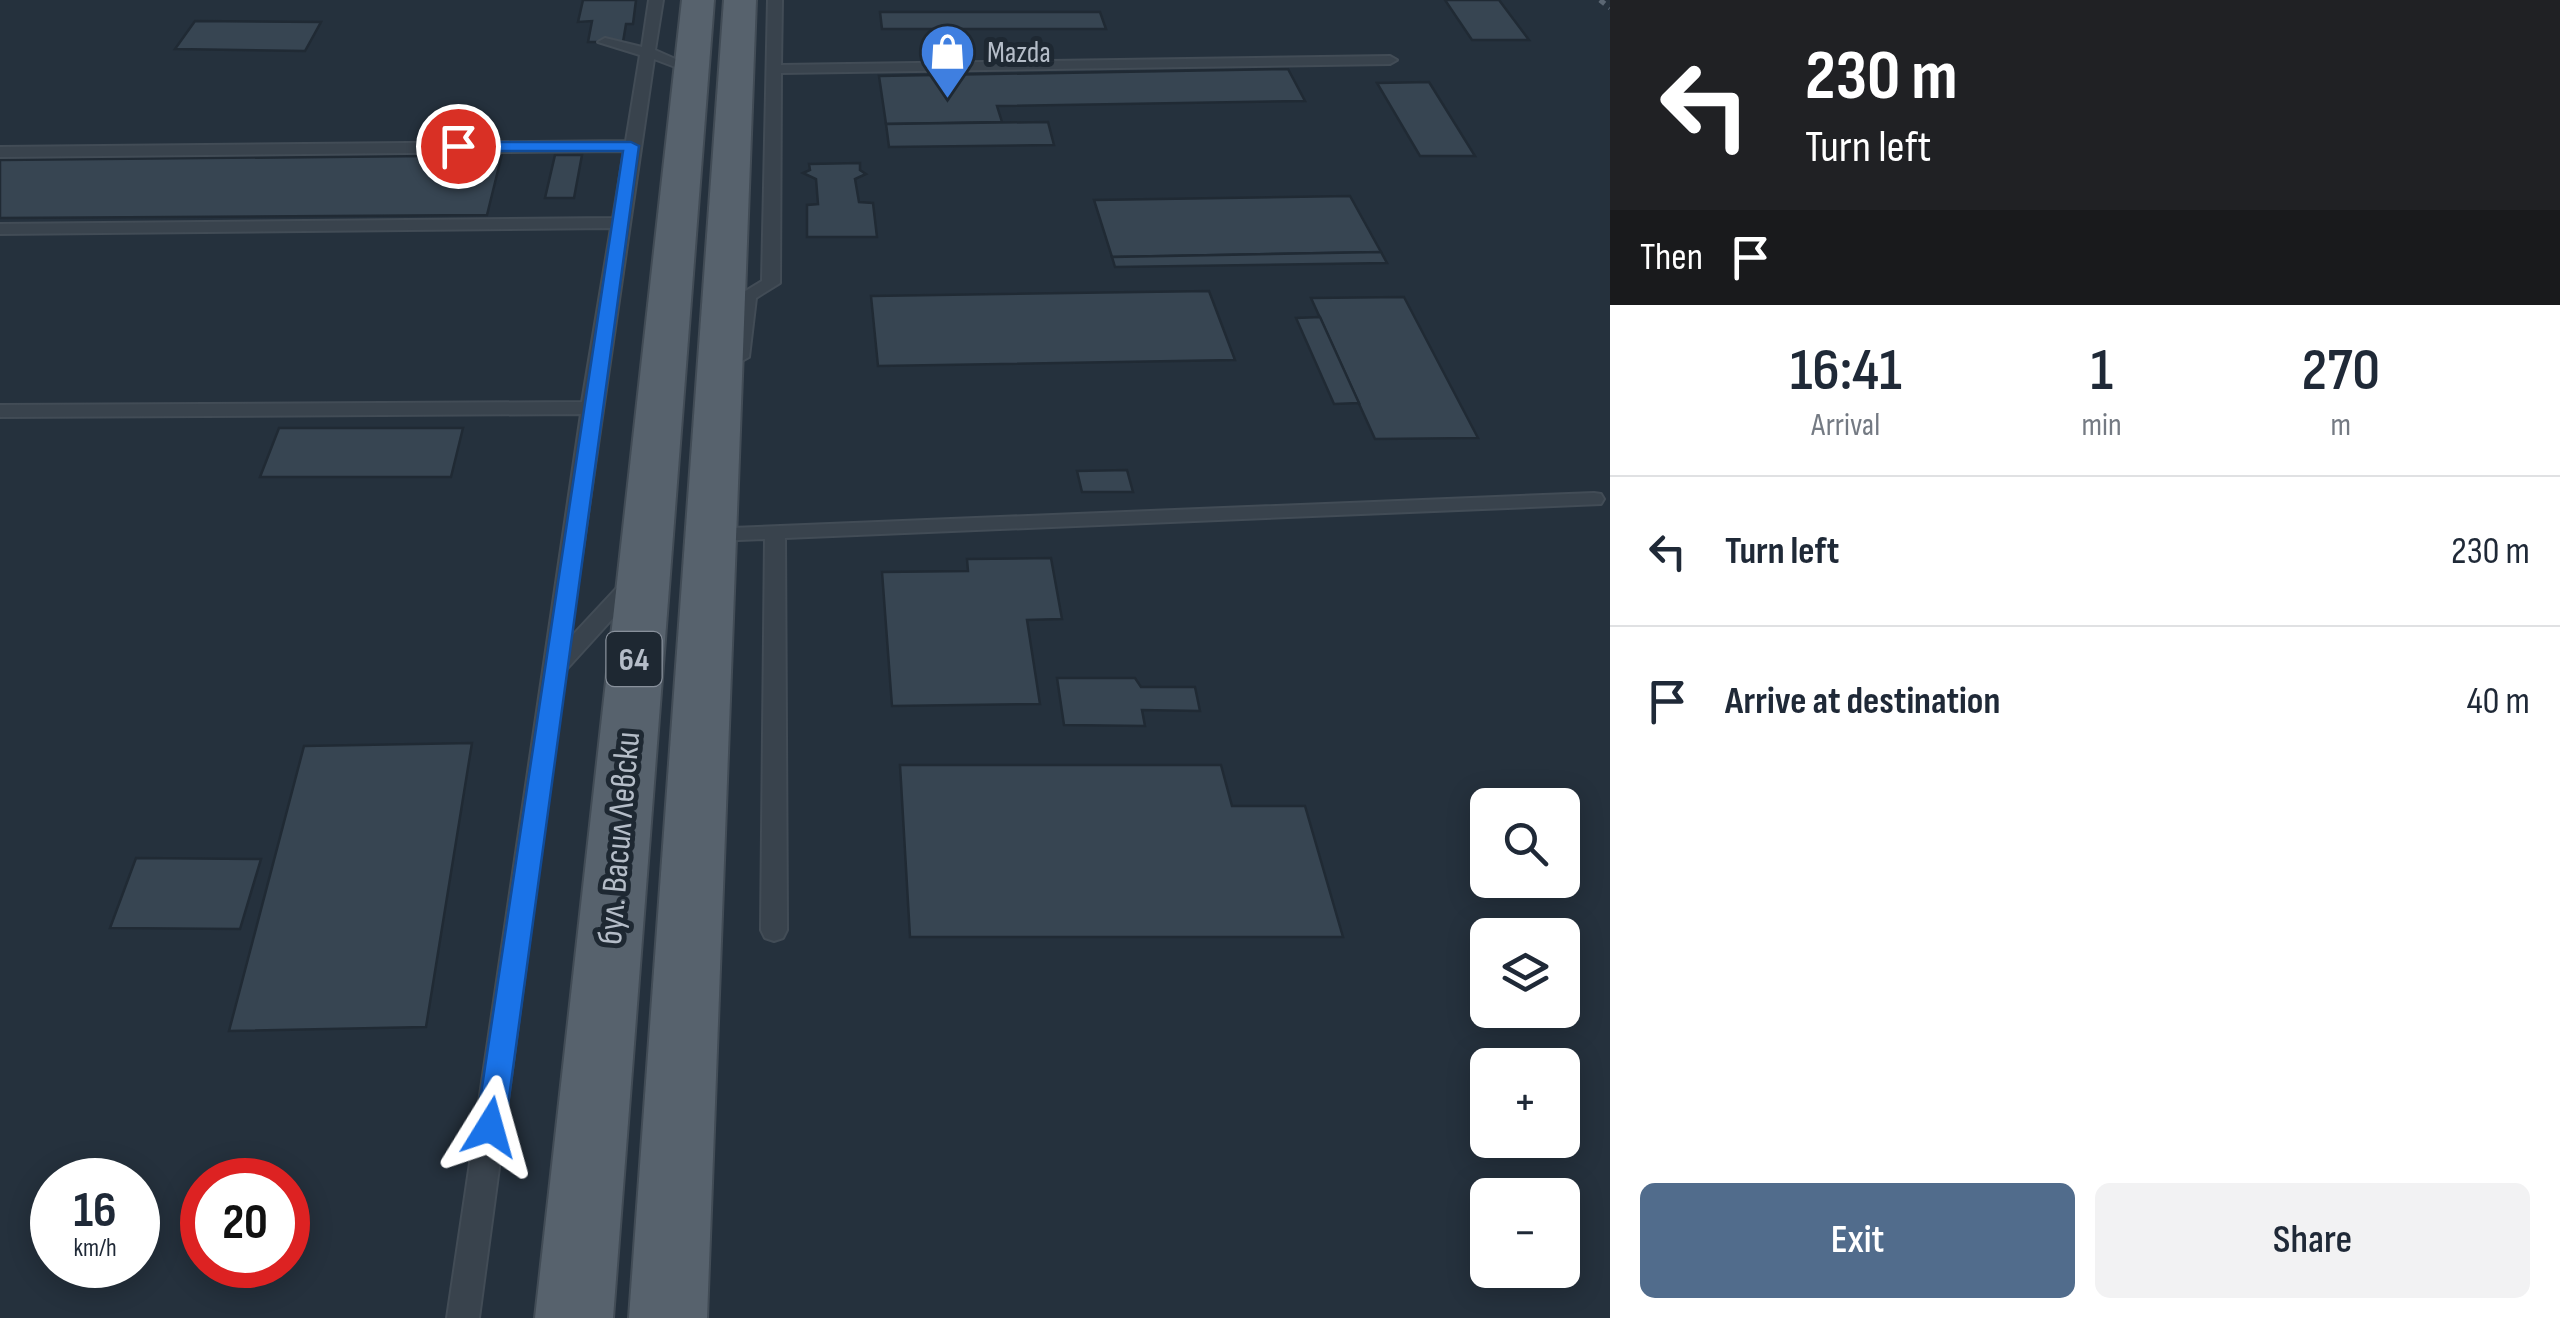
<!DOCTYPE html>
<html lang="en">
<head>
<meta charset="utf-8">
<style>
  body { margin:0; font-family:"Sofia Sans Condensed",sans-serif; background:#f2f2f3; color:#1f2937; height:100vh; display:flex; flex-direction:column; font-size:38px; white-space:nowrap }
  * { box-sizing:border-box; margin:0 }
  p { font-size:32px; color:#747a83 }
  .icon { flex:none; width:55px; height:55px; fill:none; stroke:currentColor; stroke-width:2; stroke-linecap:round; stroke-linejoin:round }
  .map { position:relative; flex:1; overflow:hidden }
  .sheet { display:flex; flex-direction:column; background:#fff; width:950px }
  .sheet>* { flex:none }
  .banner { background:#202124; color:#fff; overflow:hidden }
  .fabs { position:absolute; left:1470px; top:788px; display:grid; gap:20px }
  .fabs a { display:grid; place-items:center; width:110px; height:110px; border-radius:15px; background:#fff; box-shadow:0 5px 25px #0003; font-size:50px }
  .speed { position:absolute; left:30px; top:1158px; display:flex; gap:20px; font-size:50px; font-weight:700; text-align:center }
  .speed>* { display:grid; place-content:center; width:130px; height:130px; border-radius:50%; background:#fff; box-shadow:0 5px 25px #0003; line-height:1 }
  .speed small { font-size:25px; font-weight:400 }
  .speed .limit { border:15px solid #d22; background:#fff; color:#111 }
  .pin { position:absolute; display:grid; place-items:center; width:85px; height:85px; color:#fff; margin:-42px; border:5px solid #fff; border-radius:50%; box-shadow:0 2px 10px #0007 }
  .me { position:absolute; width:110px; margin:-55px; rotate:8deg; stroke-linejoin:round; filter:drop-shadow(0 0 8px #0008) }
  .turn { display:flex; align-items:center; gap:35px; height:210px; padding:0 30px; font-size:45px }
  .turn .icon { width:130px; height:130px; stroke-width:2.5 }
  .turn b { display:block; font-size:70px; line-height:85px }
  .then { display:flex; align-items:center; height:95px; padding:0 30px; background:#0003; gap:20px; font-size:38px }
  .eta { display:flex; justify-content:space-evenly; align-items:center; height:170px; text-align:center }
  .eta b { font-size:60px; font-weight:600; line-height:70px }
  .button { display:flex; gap:20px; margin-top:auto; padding:20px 30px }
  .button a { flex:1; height:115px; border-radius:15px; background:#516c8c; color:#fff; font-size:40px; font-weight:600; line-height:115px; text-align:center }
  .button a+a { background:#f2f2f3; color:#1f2937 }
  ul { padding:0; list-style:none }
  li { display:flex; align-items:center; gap:30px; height:150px; padding:0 30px; border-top:2px solid #e0e1e3 }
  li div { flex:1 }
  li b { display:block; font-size:38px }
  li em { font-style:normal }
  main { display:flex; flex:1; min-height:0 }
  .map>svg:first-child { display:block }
</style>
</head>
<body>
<main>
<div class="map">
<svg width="1610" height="1318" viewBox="0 0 1610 1318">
  <rect width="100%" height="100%" fill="#25313d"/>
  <g fill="#374552" stroke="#202a34" stroke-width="2.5">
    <polygon points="583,0 636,0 633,24 626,24 623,42 588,42 592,21 578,22"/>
    <polygon points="1445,0 1499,0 1529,40 1472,40"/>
    <polygon points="880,12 1100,12 1106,29 882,29"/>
    <polygon points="195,21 321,22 305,51 175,49"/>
    <polygon points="1288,69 1305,101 997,106 1002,122 886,124 879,76"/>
    <polygon points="1429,82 1475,156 1420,156 1377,83"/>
    <polygon points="1048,122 1054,145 889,147 886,124"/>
    <polygon points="503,150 487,215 0,218 0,160 430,156 431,151"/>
    <polygon points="555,155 582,155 574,198 545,198"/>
    <polygon points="860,163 860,170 866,174 855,179 859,202 873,203 877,237 807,237 807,205 818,204 816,179 803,173 810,170 809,164"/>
    <polygon points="1350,196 1381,252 1112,257 1094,200"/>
    <polygon points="1381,252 1387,263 1115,267 1112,257"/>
    <polygon points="1209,291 1235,360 878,366 871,296"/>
    <polygon points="1404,297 1478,438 1375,439 1311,298"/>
    <polygon points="1320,317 1359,403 1334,404 1296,318"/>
    <polygon points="279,428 463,428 451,477 260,477"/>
    <polygon points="1127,470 1133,492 1082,492 1077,471"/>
    <polygon points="1051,558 1062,619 1027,620 1040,704 892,706 882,572 968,571 967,559"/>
    <polygon points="1057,678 1135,678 1141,687 1195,687 1200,711 1142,710 1145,726 1064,725"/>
    <polygon points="472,743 426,1027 229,1031 304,746"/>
    <polygon points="900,765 1221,765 1232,806 1305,806 1343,937 910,937"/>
    <polygon points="136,858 261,859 240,929 110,928"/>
  </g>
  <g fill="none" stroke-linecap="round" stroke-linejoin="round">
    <defs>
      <g id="service">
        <polygon points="649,0 663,0 655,50 698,69 691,73 654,59 570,638 625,579 641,579 644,584 565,671 479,1318 447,1318 581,414 0,417 0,405 582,402 611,228 0,234 0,224 613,218 624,151 0,157 0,147 626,141 640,55 598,42 605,38 642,47"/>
        <polygon points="768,0 782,0 781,65 1390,56 1397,60 1390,64 781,73 780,283 756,298 749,357 740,362 731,357 739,295 762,281"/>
        <polygon points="1594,493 1601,494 1604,499 1601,504 785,538 787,930 783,938 774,941 765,938 761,930 765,539 713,541 703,534 706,529"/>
      </g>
      <g id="primary">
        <polygon points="682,0 714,0 613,1318 535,1318"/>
        <polygon points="724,0 756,0 707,1318 629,1318"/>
      </g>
    </defs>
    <use href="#service" stroke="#424c56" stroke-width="4"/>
    <use href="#primary" stroke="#424c56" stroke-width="4"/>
    <use href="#service" fill="#39434d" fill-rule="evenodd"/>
    <use href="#primary" fill="#57626d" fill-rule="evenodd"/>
    <polyline stroke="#5b6774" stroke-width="5" stroke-dasharray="6 6" stroke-linecap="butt" points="1600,0 1610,8"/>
  </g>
  <polygon fill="#1a73e8" stroke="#114b97" stroke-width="2.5" points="631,142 639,146 505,1127 501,1136 490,1140 480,1136 476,1127 623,151 458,151 450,146 458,142"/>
  <defs>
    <symbol id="shop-pin" viewBox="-11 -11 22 30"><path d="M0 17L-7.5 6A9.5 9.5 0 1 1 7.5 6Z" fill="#3f7fe0" stroke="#1e2832"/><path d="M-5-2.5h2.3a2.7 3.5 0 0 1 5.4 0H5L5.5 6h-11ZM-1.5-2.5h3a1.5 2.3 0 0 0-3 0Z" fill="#fff"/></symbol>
  </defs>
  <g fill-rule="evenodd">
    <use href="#shop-pin" x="916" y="20" width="63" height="86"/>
  </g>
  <g text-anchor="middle" stroke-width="10" stroke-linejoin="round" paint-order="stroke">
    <g font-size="30" fill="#b5bdc8" stroke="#1e2832" text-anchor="start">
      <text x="987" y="62">Mazda</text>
    </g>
    <rect fill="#1e2832" stroke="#88909b" stroke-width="2.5" x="606.5" y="632" width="55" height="54" rx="8"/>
    <g font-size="32" font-weight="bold" fill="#b5bdc8">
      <text x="634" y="670">64</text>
    </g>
    <g font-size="35" fill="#b5bdc8" stroke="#1e2832">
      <text transform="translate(618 838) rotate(-85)" y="12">бул. Васил Левски</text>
    </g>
  </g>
</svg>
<div class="fabs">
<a><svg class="icon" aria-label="search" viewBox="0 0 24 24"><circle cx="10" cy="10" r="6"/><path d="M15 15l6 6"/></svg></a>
<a><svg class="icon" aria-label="layers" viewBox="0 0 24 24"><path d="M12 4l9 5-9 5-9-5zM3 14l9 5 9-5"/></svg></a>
<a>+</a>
<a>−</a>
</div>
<div class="speed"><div>16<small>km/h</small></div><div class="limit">20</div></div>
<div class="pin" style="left:458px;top:146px;background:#d93025"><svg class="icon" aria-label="arrive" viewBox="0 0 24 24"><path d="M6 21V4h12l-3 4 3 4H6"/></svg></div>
<svg class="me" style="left:490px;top:1127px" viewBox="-20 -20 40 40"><path d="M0-17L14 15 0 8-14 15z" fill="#1a73e8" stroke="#fff" stroke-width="4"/></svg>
</div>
<section class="sheet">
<div class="banner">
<div class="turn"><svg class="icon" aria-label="left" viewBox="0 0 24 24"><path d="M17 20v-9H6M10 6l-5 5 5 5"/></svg><div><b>230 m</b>Turn left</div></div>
<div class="then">Then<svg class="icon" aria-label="arrive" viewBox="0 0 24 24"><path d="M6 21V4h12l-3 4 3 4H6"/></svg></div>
</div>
<div class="eta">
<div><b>16:41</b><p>Arrival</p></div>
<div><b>1</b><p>min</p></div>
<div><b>270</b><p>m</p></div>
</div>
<ul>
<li><svg class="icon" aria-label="left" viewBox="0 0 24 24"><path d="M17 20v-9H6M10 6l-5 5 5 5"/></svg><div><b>Turn left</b></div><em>230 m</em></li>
<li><svg class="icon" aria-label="arrive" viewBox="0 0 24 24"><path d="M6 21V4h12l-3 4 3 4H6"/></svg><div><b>Arrive at destination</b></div><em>40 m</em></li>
</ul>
<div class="button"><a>Exit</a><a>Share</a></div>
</section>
</main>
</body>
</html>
